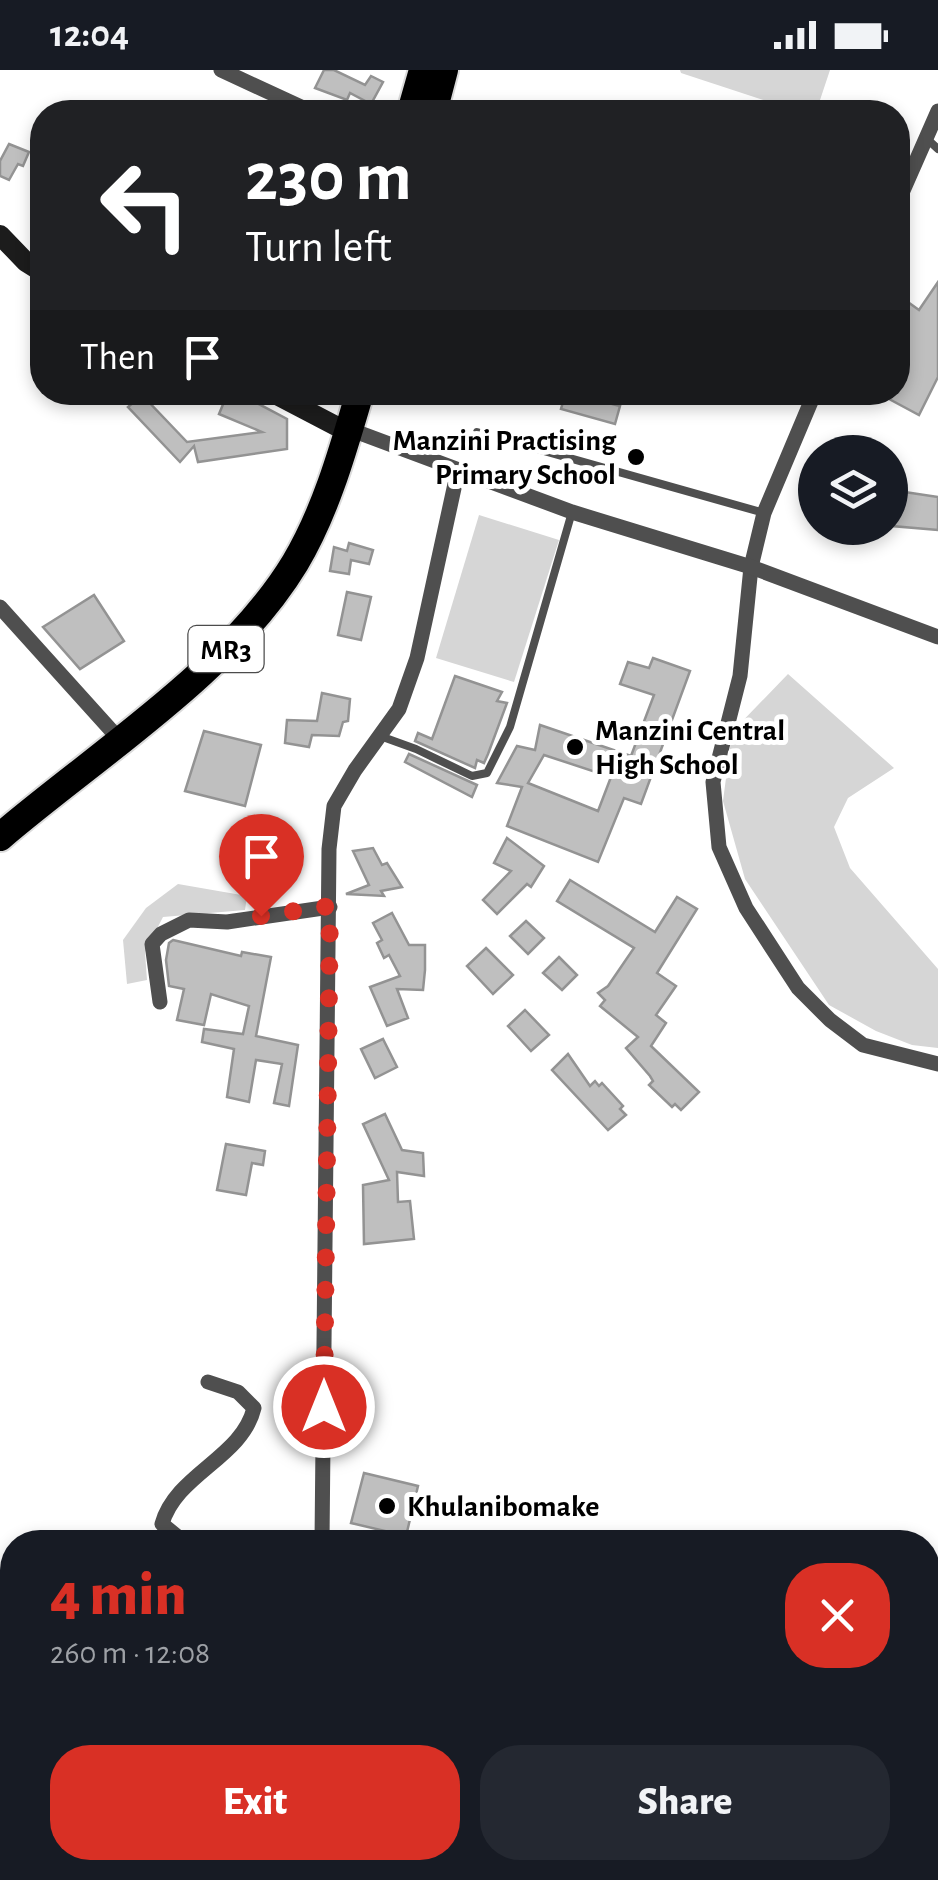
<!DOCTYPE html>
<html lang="en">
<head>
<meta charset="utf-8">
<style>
  body { margin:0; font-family:"Alegreya Sans",sans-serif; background:#242831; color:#f1f3f6; height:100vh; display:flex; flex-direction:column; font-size:38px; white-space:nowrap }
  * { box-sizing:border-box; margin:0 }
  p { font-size:32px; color:#9ea1a6 }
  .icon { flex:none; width:55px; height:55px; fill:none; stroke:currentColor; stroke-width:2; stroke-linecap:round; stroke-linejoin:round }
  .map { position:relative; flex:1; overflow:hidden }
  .side { position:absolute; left:0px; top:1460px; width:940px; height:350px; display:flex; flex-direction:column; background:#171b24; border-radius:40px 40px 0 0; box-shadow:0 5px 15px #0003 }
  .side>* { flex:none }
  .guide { position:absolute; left:30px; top:30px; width:880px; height:305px; border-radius:40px; box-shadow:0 5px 15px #0003; background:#202124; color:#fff; overflow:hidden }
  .fabs { position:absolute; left:798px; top:365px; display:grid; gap:20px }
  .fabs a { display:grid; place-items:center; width:110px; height:110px; border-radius:50%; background:#171b24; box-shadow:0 5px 15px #0003; font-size:50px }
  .pin { position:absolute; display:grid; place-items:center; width:85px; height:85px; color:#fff; margin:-102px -42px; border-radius:50% 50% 50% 0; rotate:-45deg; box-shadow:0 0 10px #0007 }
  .pin .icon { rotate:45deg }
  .me { position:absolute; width:110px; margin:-55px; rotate:0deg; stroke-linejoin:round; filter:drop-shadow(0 0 8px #0008) }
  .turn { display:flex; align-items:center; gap:35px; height:210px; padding:0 50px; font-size:45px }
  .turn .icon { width:130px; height:130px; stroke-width:2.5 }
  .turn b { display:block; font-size:70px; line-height:85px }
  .then { display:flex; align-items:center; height:95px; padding:0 50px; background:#0003; gap:20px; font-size:38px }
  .round { display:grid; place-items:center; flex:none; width:105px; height:105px; border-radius:40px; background:#242831 }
  .overview { display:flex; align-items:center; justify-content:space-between; height:170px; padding:0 50px }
  h1 { font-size:60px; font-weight:800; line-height:75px; color:#d93025 }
  .button { display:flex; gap:20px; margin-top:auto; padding:20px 50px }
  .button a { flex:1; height:115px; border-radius:40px; background:#d93025; color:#fff; font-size:40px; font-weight:800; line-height:115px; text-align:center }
  .button a+a { background:#242831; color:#f1f3f6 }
  .status { display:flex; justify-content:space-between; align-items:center; height:70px; padding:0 50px; background:#171b24; direction:ltr }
  .status svg { height:28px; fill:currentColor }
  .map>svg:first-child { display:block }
</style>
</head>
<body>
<div class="status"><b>12:04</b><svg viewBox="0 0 49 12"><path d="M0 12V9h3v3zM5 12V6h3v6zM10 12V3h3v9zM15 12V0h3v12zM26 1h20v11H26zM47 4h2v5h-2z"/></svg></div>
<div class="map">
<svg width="938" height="1810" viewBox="0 0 938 1810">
  <rect width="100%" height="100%" fill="#fff"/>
  <g fill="#d6d6d6">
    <polygon points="680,0 830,0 816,42 800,42 681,3"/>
    <polygon points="479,445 559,470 514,612 436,588"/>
    <polygon points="788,604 894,698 848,728 834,757 850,798 938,899 938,978 912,975 876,961 829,935 745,809 723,731 732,662"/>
    <polygon points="178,814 247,826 245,840 163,847 145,882 147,910 127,914 123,870 146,838"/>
  </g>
  <g fill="#bfbfbf" stroke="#939393" stroke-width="2.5" fill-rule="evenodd">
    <polygon points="324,0 334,0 365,15 371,6 383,12 371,34 350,23 347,30 315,18"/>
    <polygon points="9,74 29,82 23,96 18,94 9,110 0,106 0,91"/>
    <polygon points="938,212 938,307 919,345 876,322 898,322 898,225 919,240"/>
    <polygon points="203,322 236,322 287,349 287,379 198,392 194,376 180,392 128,337 142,325 187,372 262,362 219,344 224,332"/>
    <polygon points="566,322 620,336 615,354 561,339"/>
    <polygon points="898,421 938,427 938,460 892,456"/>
    <polygon points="349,473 373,480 369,494 351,490 349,504 330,501 334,477 347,481"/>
    <polygon points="347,522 371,527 361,570 338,565"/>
    <polygon points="94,525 124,571 80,599 43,557"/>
    <path d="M 653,588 L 690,601 L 641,734 L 624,728 L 598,792 L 507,756 L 522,717 L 497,713 L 517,676 L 535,680 L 540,655 L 631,686 L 654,625 L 620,614 L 628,592 L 649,598 ZM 544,685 L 611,707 L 598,741 L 528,713 Z"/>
    <polygon points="455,606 502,622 497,631 507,633 488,684 484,693 477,690 475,698 415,671 418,663 432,669"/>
    <polygon points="322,623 350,629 348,651 343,652 339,666 312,665 309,677 285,673 287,650 317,651"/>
    <polygon points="204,661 261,675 245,736 185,721"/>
    <polygon points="409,684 477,715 472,727 405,692"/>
    <polygon points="507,768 544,796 531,817 527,814 497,844 483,830 511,801 494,793"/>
    <polygon points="373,778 382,795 387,793 402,817 381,821 384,826 346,824 369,815 353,781"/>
    <polygon points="570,810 655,862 677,827 697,839 657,903 676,916 656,945 666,953 651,976 699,1022 681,1040 675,1034 672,1037 649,1015 653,1011 650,1006 626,978 638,967 600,936 605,930 598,923 608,916 634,878 557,831"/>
    <polygon points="392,843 409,875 425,875 425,900 423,920 397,919 408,948 387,956 370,917 400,906 389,885 384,888 377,873 382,870 373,853"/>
    <polygon points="526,851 544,868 528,884 510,866"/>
    <polygon points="173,870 241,886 242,882 271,887 256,966 298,975 289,1036 274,1033 282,994 256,990 249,1032 227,1027 234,979 202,972 204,959 243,964 249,936 211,924 204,955 177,950 184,919 169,916 166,890 169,873"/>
    <polygon points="486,878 513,905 493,924 467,896"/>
    <polygon points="559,887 577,905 562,920 543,903"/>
    <polygon points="525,940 549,965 531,981 508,956"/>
    <polygon points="383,969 397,997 375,1008 361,979"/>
    <polygon points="568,984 590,1016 595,1011 599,1016 602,1013 623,1036 620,1039 626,1045 608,1060 552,1000"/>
    <polygon points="385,1044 402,1080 423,1083 424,1106 397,1102 398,1132 410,1131 414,1169 364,1174 363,1115 389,1110 363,1054"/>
    <polygon points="226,1074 265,1081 263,1095 252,1093 246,1125 217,1120"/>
    <polygon points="364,1403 418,1416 406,1466 351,1453"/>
    <polygon points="395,1798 449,1798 474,1810 389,1810"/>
  </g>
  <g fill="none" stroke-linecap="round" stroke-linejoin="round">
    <defs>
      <g id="highway">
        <polyline points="411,42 423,0"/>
        <polyline points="433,42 444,0"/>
        <path d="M 0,767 C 97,684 229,602 295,493 C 326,441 343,380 360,322"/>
      </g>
    </defs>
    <use href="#highway" stroke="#dbdbdb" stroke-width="32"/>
    <g stroke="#4f4f4f" stroke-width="8">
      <polyline points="926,68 938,79"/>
      <polyline points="477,362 764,443"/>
      <polyline points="380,666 416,679 472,706 487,703 510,657 572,442"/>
    </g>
    <g stroke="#4f4f4f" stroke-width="15">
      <polyline points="221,0 312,42"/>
      <polyline points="898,132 938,41"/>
      <polyline points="815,322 764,443 751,497 740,606 713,712 719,777 746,838 798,918 830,950 863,975 938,994"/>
      <polyline points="349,359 572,442 751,497 938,567"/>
      <polyline points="0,537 119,669"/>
      <polyline points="160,932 152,874 161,864 189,850 227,852 330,837"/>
      <path d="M 184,1472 L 162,1454 C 176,1404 242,1388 254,1338 L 238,1322 L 208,1312"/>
      <polyline points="322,1472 329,779 334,736 355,700 399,639 417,588 458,400"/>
      <polyline points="236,1798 247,1810"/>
      <polyline points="274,1798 285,1810"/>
      <polyline points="360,1798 361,1810"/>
      <polyline points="130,1810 147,1798"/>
      <polyline points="630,1810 636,1798"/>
    </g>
    <g stroke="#1c1c1c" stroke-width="20">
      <polyline points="0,165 26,192 42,202"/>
      <polyline points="271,322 336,356 349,359"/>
    </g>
    <use href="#highway" stroke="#000" stroke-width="28"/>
  </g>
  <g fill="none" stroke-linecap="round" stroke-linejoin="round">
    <polyline stroke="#d93025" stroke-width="18" stroke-dasharray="0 32.4" points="261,846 330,836 324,1337"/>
  </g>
  <g fill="#000" stroke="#fff" stroke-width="4">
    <circle cx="636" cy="387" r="10"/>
    <circle cx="575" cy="677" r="10"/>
    <circle cx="387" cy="1436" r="10"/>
  </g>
  <g text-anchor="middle" stroke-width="10" stroke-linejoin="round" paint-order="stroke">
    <rect fill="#fff" stroke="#4c4c4c" stroke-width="2.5" x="188.5" y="556" width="75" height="46" rx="8"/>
    <g font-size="28" font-weight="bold" fill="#000">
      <text x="226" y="589">MR3</text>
    </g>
    <g font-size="30" font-weight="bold" fill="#000" stroke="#fff" text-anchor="start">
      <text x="616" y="380" text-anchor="end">Manzini Practising<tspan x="616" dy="34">Primary School</tspan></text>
      <text x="595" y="670">Manzini Central<tspan x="595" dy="34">High School</tspan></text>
      <text x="407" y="1446">Khulanibomake</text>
    </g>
  </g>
</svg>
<div class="fabs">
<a><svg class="icon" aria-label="layers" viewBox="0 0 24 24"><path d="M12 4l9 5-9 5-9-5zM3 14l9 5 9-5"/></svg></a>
</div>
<div class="pin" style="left:261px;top:846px;background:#d93025"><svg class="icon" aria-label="arrive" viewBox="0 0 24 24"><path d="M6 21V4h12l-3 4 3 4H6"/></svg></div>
<svg class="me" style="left:324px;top:1337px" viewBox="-20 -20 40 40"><circle r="17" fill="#d93025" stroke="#fff" stroke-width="3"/><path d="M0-11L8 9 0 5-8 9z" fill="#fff"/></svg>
<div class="guide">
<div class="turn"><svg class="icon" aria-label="left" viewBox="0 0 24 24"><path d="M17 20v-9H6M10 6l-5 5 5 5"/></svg><div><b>230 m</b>Turn left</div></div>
<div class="then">Then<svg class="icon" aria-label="arrive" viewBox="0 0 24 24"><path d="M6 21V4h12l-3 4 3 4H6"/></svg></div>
</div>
<section class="side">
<div class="overview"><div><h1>4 min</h1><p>260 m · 12:08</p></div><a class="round" style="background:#d93025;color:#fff"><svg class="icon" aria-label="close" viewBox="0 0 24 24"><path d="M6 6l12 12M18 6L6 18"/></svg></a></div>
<div class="button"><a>Exit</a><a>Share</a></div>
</section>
</div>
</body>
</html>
